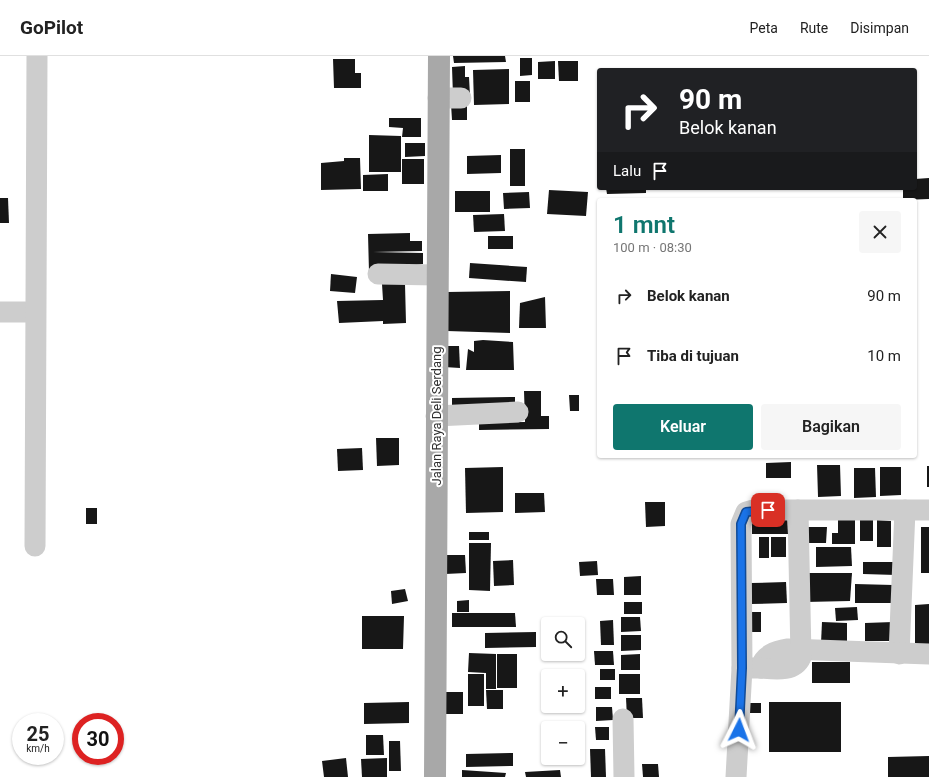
<!DOCTYPE html>
<html lang="id">
<head>
<meta charset="utf-8">
<style>
  body { margin:0; font-family:Roboto,sans-serif; background:#f6f6f6; color:#222; height:100vh; display:flex; flex-direction:column; font-size:15px; white-space:nowrap }
  * { box-sizing:border-box; margin:0 }
  p { font-size:13px; color:#767676 }
  .icon { flex:none; width:22px; height:22px; fill:none; stroke:currentColor; stroke-width:2; stroke-linecap:round; stroke-linejoin:round }
  .map { position:relative; flex:1; overflow:hidden }
  .details { position:absolute; left:597px; top:142px; width:320px; height:260px; display:flex; flex-direction:column; background:#fff; border-radius:4px; box-shadow:0 1px 3px #0004 }
  .details>* { flex:none }
  .banner { position:absolute; left:597px; top:12px; width:320px; height:122px; border-radius:4px; box-shadow:0 1px 3px #0004; background:#202124; color:#fff; overflow:hidden }
  .fabs { position:absolute; left:541px; top:561px; display:grid; gap:8px }
  .fabs a { display:grid; place-items:center; width:44px; height:44px; border-radius:4px; background:#fff; box-shadow:0 1px 3px #0004; font-size:20px }
  .speed { position:absolute; left:12px; top:657px; display:flex; gap:8px; font-size:20px; font-weight:700; text-align:center }
  .speed>* { display:grid; place-content:center; width:52px; height:52px; border-radius:50%; background:#fff; box-shadow:0 1px 3px #0004; line-height:1 }
  .speed small { font-size:10px; font-weight:400 }
  .speed .limit { border:6px solid #d22; background:#fff; color:#111 }
  .pin { position:absolute; display:grid; place-items:center; width:34px; height:34px; color:#fff; margin:-17px; border-radius:8px; box-shadow:0 2px 6px #0006 }
  .me { position:absolute; width:44px; margin:-22px; rotate:3deg; stroke-linejoin:round; filter:drop-shadow(0 0 3px #0008) }
  .turn { display:flex; align-items:center; gap:14px; height:84px; padding:0 16px; font-size:18px }
  .turn .icon { width:52px; height:52px; stroke-width:2.5 }
  .turn b { display:block; font-size:28px; line-height:34px }
  .then { display:flex; align-items:center; height:38px; padding:0 16px; background:#0003; gap:8px; font-size:15px }
  .round { display:grid; place-items:center; flex:none; width:42px; height:42px; border-radius:4px; background:#f6f6f6 }
  .head { display:flex; align-items:center; justify-content:space-between; height:68px; padding:0 16px }
  h1 { font-size:24px; font-weight:600; line-height:30px; color:#0f766e }
  .action { display:flex; gap:8px; margin-top:auto; padding:8px 16px }
  .action a { flex:1; height:46px; border-radius:4px; background:#0f766e; color:#fff; font-size:16px; font-weight:600; line-height:46px; text-align:center }
  .action a+a { background:#f6f6f6; color:#222 }
  ul { padding:0; list-style:none }
  li { display:flex; align-items:center; gap:12px; height:60px; padding:0 16px }
  li div { flex:1 }
  li b { display:block; font-size:15px }
  li em { font-style:normal }
  header { display:flex; align-items:center; gap:24px; box-sizing:border-box; height:56px; padding:0 20px; background:#fff; border-bottom:1px solid #e0e0e0 }
  header strong { font-size:19px }
  nav { display:flex; gap:22px; margin-inline-start:auto; font-size:14px }
  .map>svg:first-child { display:block }
</style>
</head>
<body>
<header>
<strong>GoPilot</strong>
<nav><a>Peta</a><a>Rute</a><a>Disimpan</a></nav>
</header>
<div class="map">
<svg width="929" height="721" viewBox="0 0 929 721">
  <rect width="100%" height="100%" fill="#fff"/>
  <g fill="#171717">
    <polygon points="453,0 505,0 506,6 454,7"/>
    <polygon points="520,2 532,2 532,19 520,20"/>
    <polygon points="333,3 355,3 355,17 361,17 361,32 334,32"/>
    <polygon points="555,5 555,23 538,23 538,6"/>
    <polygon points="558,5 578,5 578,25 559,25"/>
    <polygon points="465,10 465,21 469,21 470,40 453,40 452,11"/>
    <polygon points="509,13 509,48 474,49 473,14"/>
    <rect x="515" y="25" width="15" height="21"/>
    <polygon points="451,48 467,48 467,64 452,64"/>
    <polygon points="389,62 421,62 421,81 402,81 403,72 389,71"/>
    <polygon points="369,79 401,80 401,116 369,116"/>
    <polygon points="405,87 425,87 425,100 405,101"/>
    <rect x="510" y="93" width="15" height="37"/>
    <polygon points="501,99 501,117 467,118 467,100"/>
    <polygon points="344,102 360,102 361,133 321,134 321,107 344,105"/>
    <rect x="402" y="103" width="22" height="25"/>
    <polygon points="388,118 388,135 363,135 363,119"/>
    <polygon points="929,122 929,143 903,144 903,132 915,132 915,123"/>
    <polygon points="606,132 646,132 646,137 607,138"/>
    <polygon points="549,134 588,136 586,160 547,158"/>
    <rect x="455" y="135" width="35" height="21"/>
    <polygon points="529,136 530,152 504,153 503,137"/>
    <polygon points="0,142 8,142 9,167 0,167"/>
    <polygon points="504,158 505,175 474,176 473,159"/>
    <polygon points="410,177 410,185 422,185 422,195 373,196 423,197 423,208 369,216 368,178"/>
    <rect x="488" y="180" width="25" height="13"/>
    <polygon points="470,207 527,211 526,226 469,222"/>
    <polygon points="331,218 357,221 355,237 330,235"/>
    <polygon points="382,228 405,228 406,267 383,268 383,265 339,267 337,245 383,244"/>
    <polygon points="510,235 510,277 447,275 447,236"/>
    <polygon points="545,241 546,272 519,272 520,247"/>
    <polygon points="483,284 513,286 514,314 466,314 468,293 474,296 474,285"/>
    <polygon points="444,290 459,290 460,312 444,311"/>
    <polygon points="524,335 541,335 541,360 549,360 549,373 479,374 479,367 525,366"/>
    <polygon points="569,339 579,339 579,355 570,355"/>
    <polygon points="515,341 515,354 452,355 452,342"/>
    <polygon points="376,382 399,382 399,409 377,410"/>
    <polygon points="362,392 363,414 338,415 337,393"/>
    <polygon points="791,406 791,422 766,422 766,407"/>
    <polygon points="817,409 840,409 841,440 818,441"/>
    <rect x="927" y="410" width="2" height="21"/>
    <polygon points="503,411 503,456 466,457 465,412"/>
    <polygon points="880,411 901,411 901,439 880,440"/>
    <polygon points="854,412 875,412 876,441 854,442"/>
    <polygon points="515,437 544,437 545,456 515,457"/>
    <polygon points="645,446 665,446 665,470 646,471"/>
    <rect x="86" y="452" width="11" height="16"/>
    <polygon points="752,457 787,457 788,478 752,478"/>
    <polygon points="838,460 855,460 855,488 832,488 832,477 838,477"/>
    <rect x="860" y="462" width="13" height="23"/>
    <polygon points="877,464 891,465 891,491 877,491"/>
    <polygon points="806,471 827,471 826,487 806,487"/>
    <rect x="921" y="471" width="8" height="46"/>
    <rect x="469" y="476" width="20" height="8"/>
    <rect x="759" y="481" width="10" height="21"/>
    <rect x="771" y="481" width="15" height="20"/>
    <polygon points="469,487 491,487 490,535 469,534"/>
    <polygon points="816,491 851,491 852,510 816,511"/>
    <polygon points="444,499 465,499 466,517 445,518"/>
    <polygon points="513,504 514,529 494,530 493,505"/>
    <polygon points="597,505 598,519 580,520 579,506"/>
    <polygon points="863,506 896,506 896,519 863,518"/>
    <polygon points="804,517 852,517 850,545 805,546"/>
    <polygon points="641,520 641,539 624,539 624,521"/>
    <polygon points="596,523 613,523 614,539 597,539"/>
    <polygon points="786,526 787,547 751,548 751,527"/>
    <polygon points="855,528 893,529 892,547 855,547"/>
    <polygon points="405,533 408,545 392,548 391,535"/>
    <polygon points="469,544 469,556 457,556 457,545"/>
    <rect x="624" y="546" width="18" height="12"/>
    <polygon points="929,548 929,592 915,592 915,549"/>
    <polygon points="857,551 858,564 836,565 835,552"/>
    <polygon points="747,556 761,556 761,576 748,576"/>
    <polygon points="452,557 515,557 516,571 452,571"/>
    <polygon points="362,560 404,560 403,593 362,593"/>
    <polygon points="621,561 640,561 641,575 621,576"/>
    <polygon points="613,564 614,589 601,589 600,565"/>
    <polygon points="822,566 847,567 847,588 821,587"/>
    <polygon points="893,566 894,585 865,585 865,567"/>
    <polygon points="536,576 536,591 485,592 485,577"/>
    <polygon points="621,579 641,579 641,594 621,595"/>
    <polygon points="594,595 613,595 614,609 595,609"/>
    <polygon points="469,597 496,598 496,633 486,633 486,617 468,616"/>
    <rect x="497" y="598" width="20" height="34"/>
    <polygon points="640,598 640,614 621,614 621,599"/>
    <rect x="812" y="606" width="38" height="21"/>
    <rect x="600" y="613" width="15" height="11"/>
    <rect x="468" y="618" width="16" height="32"/>
    <rect x="619" y="618" width="21" height="20"/>
    <rect x="595" y="631" width="16" height="12"/>
    <polygon points="486,634 503,634 503,653 487,653"/>
    <rect x="444" y="636" width="19" height="22"/>
    <polygon points="626,642 642,642 643,662 627,662"/>
    <polygon points="409,646 409,667 364,668 364,647"/>
    <rect x="769" y="646" width="72" height="50"/>
    <rect x="746" y="647" width="15" height="10"/>
    <polygon points="596,651 612,651 613,664 596,665"/>
    <polygon points="595,671 609,671 609,684 596,684"/>
    <polygon points="366,679 383,679 384,699 366,699"/>
    <polygon points="389,685 400,685 401,715 389,715"/>
    <polygon points="590,693 605,693 606,721 591,721"/>
    <polygon points="513,697 513,710 466,711 466,698"/>
    <polygon points="929,700 929,721 888,721 888,701"/>
    <polygon points="346,702 348,721 324,721 322,705"/>
    <polygon points="387,702 387,721 362,721 361,703"/>
    <polygon points="642,708 658,708 659,721 643,721"/>
    <polygon points="462,714 506,717 505,721 462,721"/>
    <polygon points="560,714 561,721 526,721 525,716"/>
  </g>
  <g fill="none" stroke-linecap="round" stroke-linejoin="round">
    <g stroke="#cdcdcd" stroke-width="21">
      <polyline points="438,42 461,42"/>
      <polyline points="378,218 437,219"/>
      <polyline points="0,256 35,256"/>
      <polyline points="436,360 518,356"/>
      <polyline points="35,490 37,0"/>
      <polyline points="899,598 905,454"/>
      <path d="M 742,612 L 760,612 C 764,599 775,595 788,593 L 929,598"/>
      <path d="M 760,612 C 773,613 794,617 801,601 L 798,454"/>
      <polyline points="623,663 624,721"/>
      <polyline points="736,721 742,612 741,468 746,456 753,454 929,454"/>
    </g>
    <polyline stroke="#a8a8a8" stroke-width="22" points="435,721 439,0"/>
  </g>
  <g fill="none" stroke-linecap="round" stroke-linejoin="round">
    <defs>
      <polyline id="route" points="739,674 742,612 741,468 746,456 768,454"/>
    </defs>
    <use href="#route" stroke="#114b97" stroke-width="10"/>
    <use href="#route" stroke="#1a73e8" stroke-width="7"/>
  </g>
  <g text-anchor="middle" stroke-width="4" stroke-linejoin="round" paint-order="stroke">
    <g font-size="13" fill="#303030" stroke="#fff">
      <text transform="translate(436 360) rotate(-90)" y="5">Jalan Raya Deli Serdang</text>
    </g>
  </g>
</svg>
<div class="fabs">
<a><svg class="icon" aria-label="search" viewBox="0 0 24 24"><circle cx="10" cy="10" r="6"/><path d="M15 15l6 6"/></svg></a>
<a>+</a>
<a>−</a>
</div>
<div class="speed"><div>25<small>km/h</small></div><div class="limit">30</div></div>
<div class="pin" style="left:768px;top:454px;background:#d93025"><svg class="icon" aria-label="arrive" viewBox="0 0 24 24"><path d="M6 21V4h12l-3 4 3 4H6"/></svg></div>
<svg class="me" style="left:739px;top:674px" viewBox="-20 -20 40 40"><path d="M0-17L14 15 0 8-14 15z" fill="#1a73e8" stroke="#fff" stroke-width="4"/></svg>
<div class="banner">
<div class="turn"><svg class="icon" aria-label="right" viewBox="0 0 24 24"><path d="M7 20v-9h11M14 6l5 5-5 5"/></svg><div><b>90 m</b>Belok kanan</div></div>
<div class="then">Lalu<svg class="icon" aria-label="arrive" viewBox="0 0 24 24"><path d="M6 21V4h12l-3 4 3 4H6"/></svg></div>
</div>
<section class="details">
<div class="head"><div><h1>1 mnt</h1><p>100 m · 08:30</p></div><a class="round"><svg class="icon" aria-label="close" viewBox="0 0 24 24"><path d="M6 6l12 12M18 6L6 18"/></svg></a></div>
<ul>
<li><svg class="icon" aria-label="right" viewBox="0 0 24 24"><path d="M7 20v-9h11M14 6l5 5-5 5"/></svg><div><b>Belok kanan</b></div><em>90 m</em></li>
<li><svg class="icon" aria-label="arrive" viewBox="0 0 24 24"><path d="M6 21V4h12l-3 4 3 4H6"/></svg><div><b>Tiba di tujuan</b></div><em>10 m</em></li>
</ul>
<div class="action"><a>Keluar</a><a>Bagikan</a></div>
</section>
</div>
</body>
</html>
